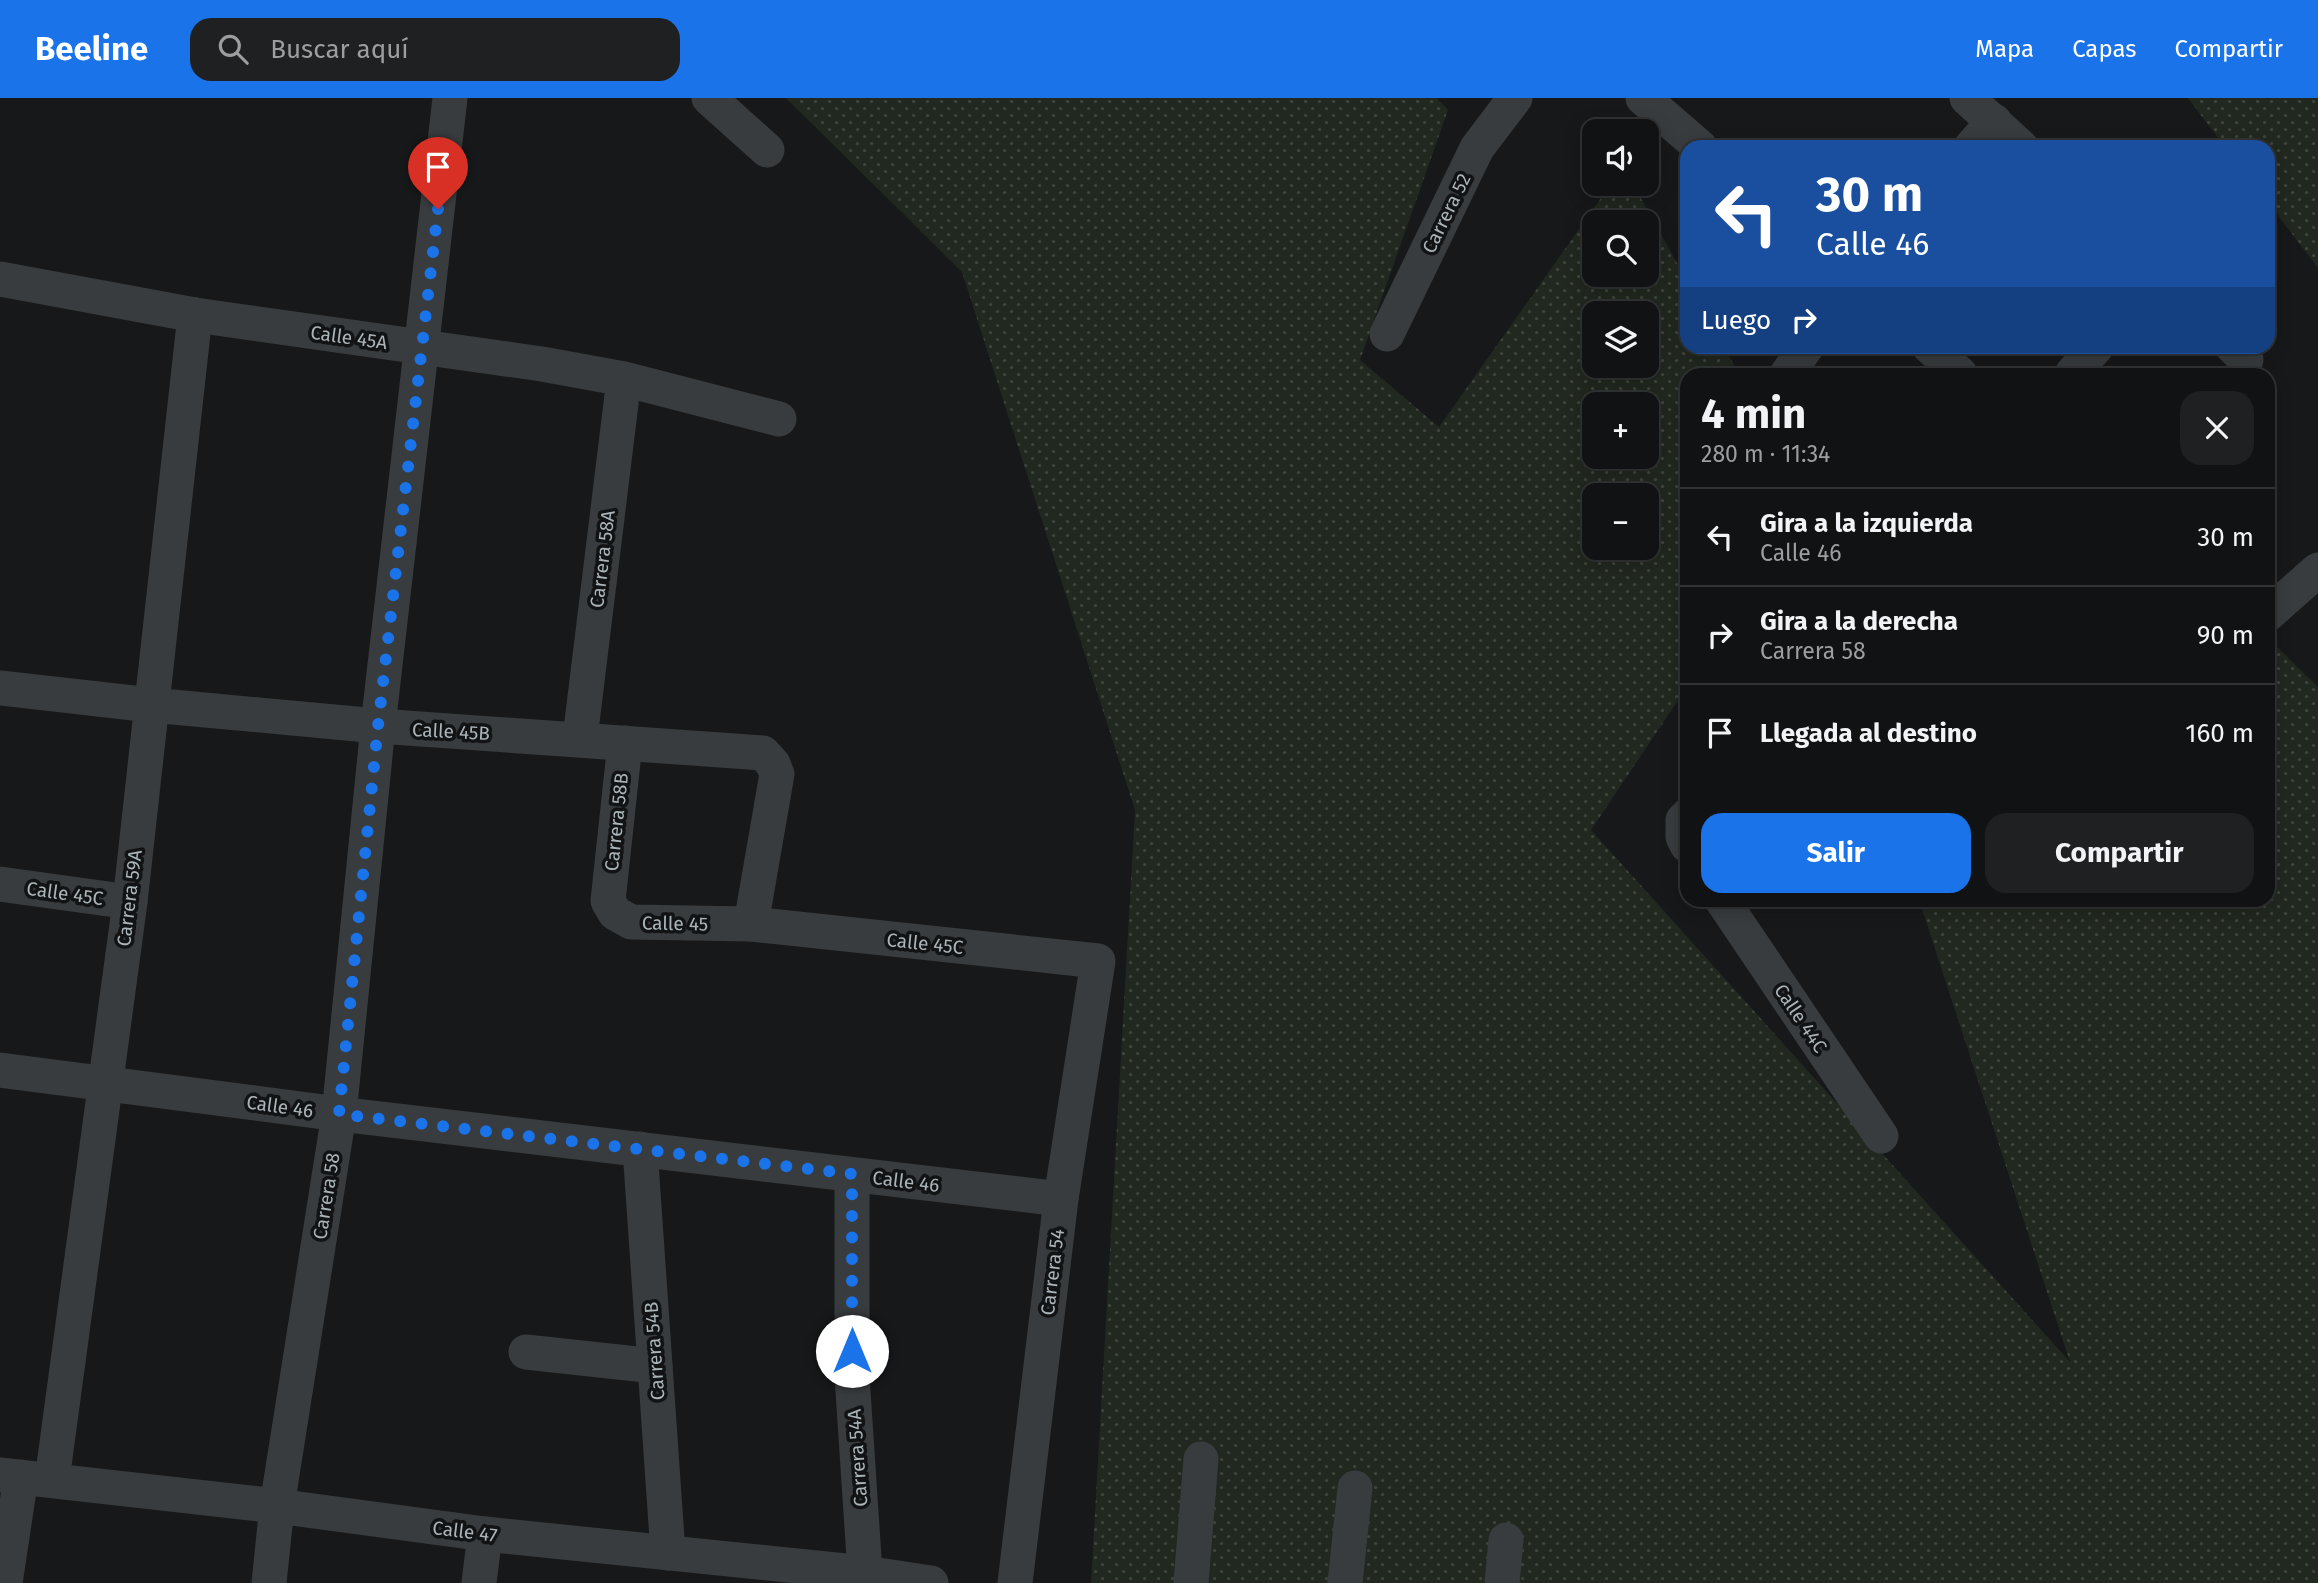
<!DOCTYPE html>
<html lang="es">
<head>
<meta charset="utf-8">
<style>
  body { margin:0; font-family:"Fira Sans",sans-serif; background:#1e2021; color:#f1f3f6; height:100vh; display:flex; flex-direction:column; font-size:26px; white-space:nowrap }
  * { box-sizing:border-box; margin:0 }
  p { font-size:23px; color:#9c9ea0 }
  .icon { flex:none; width:38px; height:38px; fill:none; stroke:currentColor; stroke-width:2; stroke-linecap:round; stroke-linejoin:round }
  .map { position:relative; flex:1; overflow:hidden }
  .drawer { position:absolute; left:1680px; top:270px; width:595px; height:539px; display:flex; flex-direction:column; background:#111213; border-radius:21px; box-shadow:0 4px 18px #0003,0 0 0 2px #303233 }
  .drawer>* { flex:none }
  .top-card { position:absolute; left:1680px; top:42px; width:595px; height:214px; border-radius:21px; box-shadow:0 4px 18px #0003,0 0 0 2px #303233; background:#1a4fa0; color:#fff; overflow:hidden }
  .buttons { position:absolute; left:1582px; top:21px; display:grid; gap:14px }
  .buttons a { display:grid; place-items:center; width:77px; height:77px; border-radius:14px; background:#111213; box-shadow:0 4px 18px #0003,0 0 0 2px #303233; font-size:35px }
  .pin { position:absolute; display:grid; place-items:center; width:60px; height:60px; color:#fff; margin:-72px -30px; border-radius:50% 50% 50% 0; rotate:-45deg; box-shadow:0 0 7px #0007 }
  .pin .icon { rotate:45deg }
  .me { position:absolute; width:77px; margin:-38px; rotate:0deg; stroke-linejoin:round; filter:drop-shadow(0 0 5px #0008) }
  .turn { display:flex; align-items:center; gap:24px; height:147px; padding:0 21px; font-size:32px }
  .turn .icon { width:91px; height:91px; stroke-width:2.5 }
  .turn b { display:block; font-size:49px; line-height:60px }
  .then { display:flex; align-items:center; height:66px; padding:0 21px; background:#0003; gap:14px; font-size:26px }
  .round { display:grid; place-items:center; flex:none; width:74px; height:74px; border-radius:21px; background:#1e2021 }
  .headline { display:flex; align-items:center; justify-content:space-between; height:119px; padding:0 21px }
  h1 { font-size:42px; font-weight:700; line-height:52px }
  .action { display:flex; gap:14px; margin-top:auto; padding:14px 21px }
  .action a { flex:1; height:80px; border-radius:21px; background:#1a73e8; color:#fff; font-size:28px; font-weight:700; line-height:80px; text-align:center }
  .action a+a { background:#1e2021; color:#f1f3f6 }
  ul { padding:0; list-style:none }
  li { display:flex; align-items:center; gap:21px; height:98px; padding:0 21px; border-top:2px solid #303233 }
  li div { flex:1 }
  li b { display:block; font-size:26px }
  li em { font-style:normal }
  header { display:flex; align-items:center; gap:42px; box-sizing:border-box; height:98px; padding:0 35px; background:#1a73e8; color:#fff }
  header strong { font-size:33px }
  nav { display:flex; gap:38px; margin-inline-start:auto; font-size:24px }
  .search { width:490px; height:63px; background:#1e2021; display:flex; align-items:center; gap:18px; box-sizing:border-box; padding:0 24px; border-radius:21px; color:#9c9ea0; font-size:26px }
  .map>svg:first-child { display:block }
</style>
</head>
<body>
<header>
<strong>Beeline</strong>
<div class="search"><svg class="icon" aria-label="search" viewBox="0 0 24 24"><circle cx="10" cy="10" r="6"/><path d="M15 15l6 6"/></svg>Buscar aquí</div>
<nav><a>Mapa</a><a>Capas</a><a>Compartir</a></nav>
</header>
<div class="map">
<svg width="2318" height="1485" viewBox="0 0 2318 1485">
  <defs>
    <pattern id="grass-dots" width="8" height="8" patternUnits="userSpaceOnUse" patternTransform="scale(1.75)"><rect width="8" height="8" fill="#21281f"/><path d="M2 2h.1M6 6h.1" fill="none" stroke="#3f453d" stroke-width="1.8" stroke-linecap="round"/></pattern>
  </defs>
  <rect width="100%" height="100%" fill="#171819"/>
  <g fill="url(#grass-dots)" fill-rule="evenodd">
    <path d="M 786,0 L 1437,0 L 1448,12 L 1360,262 L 1439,329 L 1611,86 L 1633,86 L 1687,183 L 1687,248 L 1724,249 L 1739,276 L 1687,276 L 1687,589 L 1591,732 L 2070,1264 L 1919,802 L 2268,802 L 2268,540 L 2318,589 L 2318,1485 L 1091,1485 L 1135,712 L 962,174 ZM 1594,124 L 1647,124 L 1647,177 L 1594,177 ZM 1594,215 L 1647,215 L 1647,268 L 1594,268 ZM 1594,306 L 1647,306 L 1647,359 L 1594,359 ZM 1594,397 L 1647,397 L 1647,450 L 1594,450 Z"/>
    <polygon points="2188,0 2318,0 2318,170 2268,104 2268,49 2225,49"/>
  </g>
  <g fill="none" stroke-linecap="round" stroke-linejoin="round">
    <g stroke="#383c3e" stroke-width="35">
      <polyline points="709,0 767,52"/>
      <polyline points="1643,0 1700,49"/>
      <polyline points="1967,0 2021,49"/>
      <polyline points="1971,49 1994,23"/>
      <polyline points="0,181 195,217 542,266 624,281 779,321"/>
      <polyline points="1387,236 1477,50 1515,0"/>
      <polyline points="1929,248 1960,276"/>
      <polyline points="2232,248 2246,262"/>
      <polyline points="1787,276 1807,248"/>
      <polyline points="2072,276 2097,248"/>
      <polyline points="2268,516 2318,472"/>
      <polyline points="0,590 151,607 378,628 763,655 773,666 777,676 751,826"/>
      <polyline points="580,640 624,281"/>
      <polyline points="625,645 608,803 615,815 631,824 751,826 1098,863 1061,1101 1015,1485"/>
      <polyline points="1687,718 1683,722 1683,739 1687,747"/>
      <polyline points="0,786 130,804"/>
      <polyline points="1722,802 1881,1038"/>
      <polyline points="0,972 339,1016 1061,1101"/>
      <polyline points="640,1051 668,1455"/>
      <polyline points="852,1077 852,1278 865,1475"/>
      <polyline points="526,1254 655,1268"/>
      <polyline points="0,1377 277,1408 485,1436 865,1475 931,1485"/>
      <polyline points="52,1382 130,804 195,217"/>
      <polyline points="5,1485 21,1379"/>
      <polyline points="269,1485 277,1408 339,1016 378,628 450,0"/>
      <polyline points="479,1485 485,1436"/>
      <polyline points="1191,1485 1201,1361"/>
      <polyline points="1345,1485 1355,1390"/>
      <polyline points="1502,1485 1506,1442"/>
    </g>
  </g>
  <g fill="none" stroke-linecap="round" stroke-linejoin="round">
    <polyline stroke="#1a73e8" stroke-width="12" stroke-dasharray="0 21.6" points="438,111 378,628 339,1016 852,1076 852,1253"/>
  </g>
  <g text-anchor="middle" stroke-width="7" stroke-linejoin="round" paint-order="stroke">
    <g font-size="19" fill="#aab4b9" stroke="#121314">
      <text transform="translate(1446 115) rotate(-64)" y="7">Carrera 52</text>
      <text transform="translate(349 239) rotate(8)" y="7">Calle 45A</text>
      <text transform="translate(602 461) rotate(-83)" y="7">Carrera 58A</text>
      <text transform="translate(451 633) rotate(3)" y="7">Calle 45B</text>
      <text transform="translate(616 724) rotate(-84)" y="7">Carrera 58B</text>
      <text transform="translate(65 795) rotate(8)" y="7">Calle 45C</text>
      <text transform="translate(129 800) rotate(-83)" y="7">Carrera 59A</text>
      <text transform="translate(675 825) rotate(1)" y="7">Calle 45</text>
      <text transform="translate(925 845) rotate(6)" y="7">Calle 45C</text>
      <text transform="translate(1801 920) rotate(56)" y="7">Calle 44C</text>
      <text transform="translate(280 1008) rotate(8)" y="7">Calle 46</text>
      <text transform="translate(906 1083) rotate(7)" y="7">Calle 46</text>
      <text transform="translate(326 1098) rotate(-81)" y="7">Carrera 58</text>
      <text transform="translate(1052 1174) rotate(-83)" y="7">Carrera 54</text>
      <text transform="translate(654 1253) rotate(-94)" y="7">Carrera 54B</text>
      <text transform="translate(857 1360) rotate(-94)" y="7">Carrera 54A</text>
      <text transform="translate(465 1433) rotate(7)" y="7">Calle 47</text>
    </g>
  </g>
</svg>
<div class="buttons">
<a><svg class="icon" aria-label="sound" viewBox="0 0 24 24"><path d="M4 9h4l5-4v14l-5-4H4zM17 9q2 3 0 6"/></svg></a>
<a><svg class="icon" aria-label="search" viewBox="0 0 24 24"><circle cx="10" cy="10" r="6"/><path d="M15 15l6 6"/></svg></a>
<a><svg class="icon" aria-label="layers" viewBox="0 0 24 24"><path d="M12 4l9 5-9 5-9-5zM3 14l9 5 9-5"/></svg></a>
<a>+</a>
<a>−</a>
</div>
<div class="pin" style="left:438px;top:111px;background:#d93025"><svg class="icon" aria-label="arrive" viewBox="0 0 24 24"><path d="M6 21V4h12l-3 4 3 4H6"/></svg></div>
<svg class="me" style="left:852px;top:1253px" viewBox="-20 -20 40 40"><circle r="19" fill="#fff"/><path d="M0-13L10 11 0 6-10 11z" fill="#1a73e8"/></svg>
<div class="top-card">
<div class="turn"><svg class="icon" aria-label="left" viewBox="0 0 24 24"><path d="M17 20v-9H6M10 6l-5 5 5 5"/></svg><div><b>30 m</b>Calle 46</div></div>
<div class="then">Luego<svg class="icon" aria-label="right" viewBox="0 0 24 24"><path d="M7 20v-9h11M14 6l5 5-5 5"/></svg></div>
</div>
<section class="drawer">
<div class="headline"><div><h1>4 min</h1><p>280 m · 11:34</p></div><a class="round"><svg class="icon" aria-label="close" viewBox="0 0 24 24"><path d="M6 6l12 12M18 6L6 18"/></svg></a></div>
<ul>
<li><svg class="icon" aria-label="left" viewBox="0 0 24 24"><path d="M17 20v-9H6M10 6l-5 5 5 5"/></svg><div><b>Gira a la izquierda</b><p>Calle 46</p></div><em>30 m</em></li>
<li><svg class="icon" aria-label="right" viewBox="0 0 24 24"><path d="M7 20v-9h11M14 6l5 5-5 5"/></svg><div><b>Gira a la derecha</b><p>Carrera 58</p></div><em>90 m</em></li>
<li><svg class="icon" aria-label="arrive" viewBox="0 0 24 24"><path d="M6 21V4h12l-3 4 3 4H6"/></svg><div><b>Llegada al destino</b></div><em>160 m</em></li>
</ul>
<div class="action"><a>Salir</a><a>Compartir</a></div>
</section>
</div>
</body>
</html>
